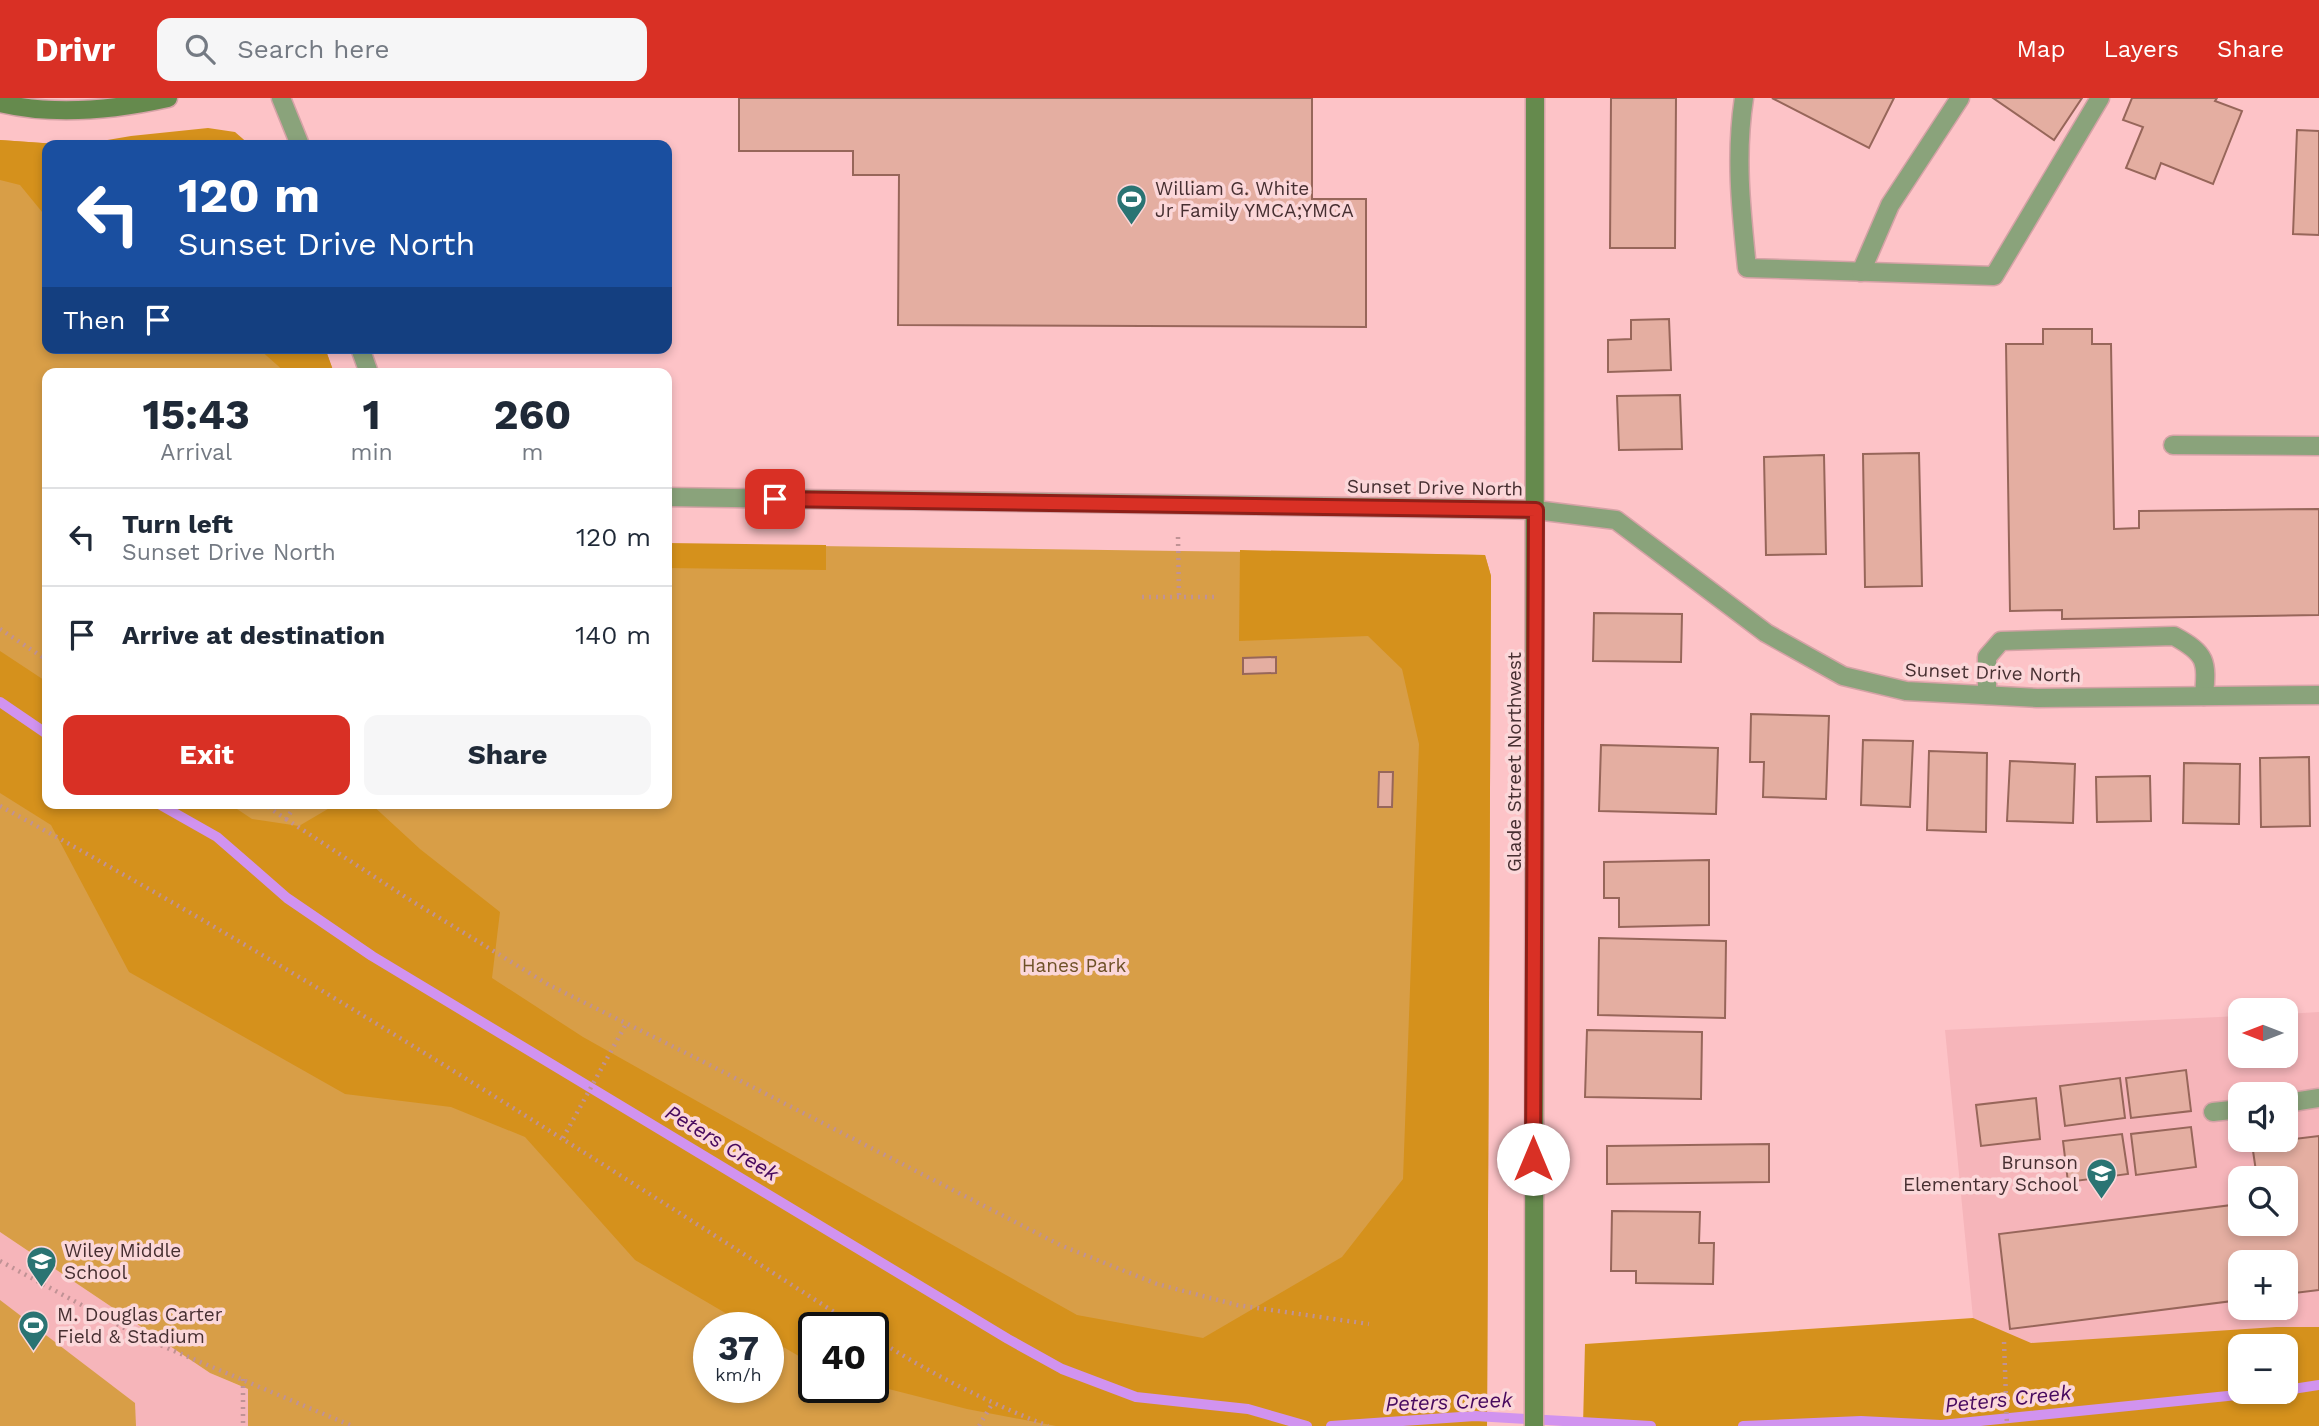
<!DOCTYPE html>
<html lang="en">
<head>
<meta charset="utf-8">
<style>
  body { margin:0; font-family:"Work Sans",sans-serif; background:#f6f6f7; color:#1f2937; height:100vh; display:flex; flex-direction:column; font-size:26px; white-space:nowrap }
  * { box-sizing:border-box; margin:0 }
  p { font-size:23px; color:#747a83 }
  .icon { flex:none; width:38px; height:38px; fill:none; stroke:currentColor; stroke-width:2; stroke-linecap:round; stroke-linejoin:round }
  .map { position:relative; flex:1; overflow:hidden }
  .sheet { position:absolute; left:42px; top:270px; width:630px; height:441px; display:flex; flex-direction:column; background:#fff; border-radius:14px; box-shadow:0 4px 10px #0003 }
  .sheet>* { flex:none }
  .guide { position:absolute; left:42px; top:42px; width:630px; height:214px; border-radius:14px; box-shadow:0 4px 10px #0003; background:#1a4fa0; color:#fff; overflow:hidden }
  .needle { width:46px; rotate:270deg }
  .controls { position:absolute; left:2228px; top:900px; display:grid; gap:14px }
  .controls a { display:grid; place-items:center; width:70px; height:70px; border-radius:14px; background:#fff; box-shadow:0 4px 10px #0003; font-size:35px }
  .speed { position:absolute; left:693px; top:1214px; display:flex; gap:14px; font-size:35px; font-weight:700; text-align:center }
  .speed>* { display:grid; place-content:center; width:91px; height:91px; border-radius:50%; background:#fff; box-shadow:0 4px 10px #0003; line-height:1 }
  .speed small { font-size:18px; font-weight:400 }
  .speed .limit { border:4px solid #111; border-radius:10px; background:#fff; color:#111 }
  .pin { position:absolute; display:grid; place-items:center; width:60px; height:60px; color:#fff; margin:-30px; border-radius:14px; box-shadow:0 4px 10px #0006 }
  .me { position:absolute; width:77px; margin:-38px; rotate:0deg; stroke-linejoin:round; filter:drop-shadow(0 0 5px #0008) }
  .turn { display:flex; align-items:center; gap:24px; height:147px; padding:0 21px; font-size:32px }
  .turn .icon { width:91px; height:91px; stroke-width:2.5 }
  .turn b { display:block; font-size:49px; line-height:60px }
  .then { display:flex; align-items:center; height:66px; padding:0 21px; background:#0003; gap:14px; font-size:26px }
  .eta { display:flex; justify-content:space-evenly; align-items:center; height:119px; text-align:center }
  .eta b { font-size:42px; font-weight:700; line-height:49px }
  .action { display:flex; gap:14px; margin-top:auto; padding:14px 21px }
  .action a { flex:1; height:80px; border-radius:14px; background:#d93025; color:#fff; font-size:28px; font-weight:700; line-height:80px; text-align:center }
  .action a+a { background:#f6f6f7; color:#1f2937 }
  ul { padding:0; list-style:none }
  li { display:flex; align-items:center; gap:21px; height:98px; padding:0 21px; border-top:2px solid #e0e1e3 }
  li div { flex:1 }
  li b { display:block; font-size:26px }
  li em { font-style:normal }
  header { display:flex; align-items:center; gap:42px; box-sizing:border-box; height:98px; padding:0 35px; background:#d93025; color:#fff }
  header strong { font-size:33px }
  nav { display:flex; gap:38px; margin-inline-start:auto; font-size:24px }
  .search { width:490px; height:63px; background:#f6f6f7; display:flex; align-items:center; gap:18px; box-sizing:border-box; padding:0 24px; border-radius:14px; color:#747a83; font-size:26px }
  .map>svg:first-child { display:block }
</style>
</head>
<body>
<header>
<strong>Drivr</strong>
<div class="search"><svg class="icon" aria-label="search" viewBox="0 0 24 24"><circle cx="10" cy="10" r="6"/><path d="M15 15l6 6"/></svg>Search here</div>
<nav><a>Map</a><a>Layers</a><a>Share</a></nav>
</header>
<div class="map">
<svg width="2319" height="1328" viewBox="0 0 2319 1328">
  <rect width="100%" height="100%" fill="#fdc3c7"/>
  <g fill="#f6b5ba" fill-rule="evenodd">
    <path d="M 2319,914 L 2319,1328 L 1975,1328 L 1973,1220 L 1945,932 L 2240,918 L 2240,957 L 2286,957 L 2286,916 ZM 2240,996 L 2286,996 L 2286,1041 L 2240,1041 ZM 2240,1080 L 2286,1080 L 2286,1125 L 2240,1125 ZM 2240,1164 L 2286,1164 L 2286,1209 L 2240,1209 ZM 2240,1248 L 2286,1248 L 2286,1293 L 2240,1293 Z"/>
    <polygon points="0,1134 210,1275 334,1328 0,1328"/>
  </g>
  <g fill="#d89e47" fill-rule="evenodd">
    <path d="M 0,42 L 71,47 L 47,47 L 47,250 L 325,250 L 334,275 L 47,275 L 47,705 L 667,705 L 667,446 L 1485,457 L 1491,478 L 1487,1328 L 248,1328 L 248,1291 L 210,1275 L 0,1134 ZM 709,1230 L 768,1230 L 768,1290 L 709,1290 ZM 814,1230 L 873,1230 L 873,1290 L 814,1290 Z"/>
    <polygon points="0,1202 135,1305 136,1328 0,1328"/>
  </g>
  <g fill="#d5911c" fill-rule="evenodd">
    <polygon points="208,30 235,34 250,47 78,47 131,38"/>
    <polygon points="0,42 71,47 47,47 47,120 20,87 0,82"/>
    <polygon points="258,250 325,250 334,275 286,275"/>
    <polygon points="667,445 826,447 826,472 667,470"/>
    <polygon points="1240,452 1485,457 1491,478 1487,1328 1056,1328 967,1311 873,1287 873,1230 814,1230 814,1267 768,1240 768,1230 751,1230 635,1162 525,1039 451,1009 345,996 129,874 51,727 0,695 0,553 47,584 47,705 228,705 252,721 299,728 338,705 370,705 420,751 500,814 492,880 583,939 1077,1217 1203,1240 1342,1159 1403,1081 1419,646 1402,571 1368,538 1239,543"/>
    <path d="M 1973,1220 L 2031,1245 L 2276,1229 L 2319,1229 L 2319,1328 L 1583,1328 L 1585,1246 ZM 2240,1248 L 2286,1248 L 2286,1293 L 2240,1293 Z"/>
  </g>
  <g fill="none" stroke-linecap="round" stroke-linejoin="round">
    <g stroke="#d193ef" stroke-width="10">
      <polyline points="0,604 47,636"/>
      <polyline points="157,705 217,739 287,800 372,858 1008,1241 1062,1271 1136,1299 1248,1311 1307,1328"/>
      <polyline points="2286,1292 2319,1287"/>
      <polyline points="1331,1328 1475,1318 1651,1328"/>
      <polyline points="1743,1328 1861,1323 1941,1327 2277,1293"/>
    </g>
  </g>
  <g fill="#e4aea1" stroke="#97665a" stroke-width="2">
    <polygon points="739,0 1312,0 1312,101 1366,101 1366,229 898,227 899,77 853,77 853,53 739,53"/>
    <polygon points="1611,0 1676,0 1675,150 1610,150"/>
    <polygon points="1772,0 1894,0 1869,50"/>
    <polygon points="1993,0 2082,0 2054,42"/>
    <polygon points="2132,0 2217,0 2215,3 2242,13 2213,86 2161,65 2155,81 2126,70 2143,29 2123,22"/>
    <polygon points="2297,32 2319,33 2319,137 2293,136"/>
    <polygon points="1669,221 1671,272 1608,274 1608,242 1631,241 1631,222"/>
    <polygon points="2043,231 2092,231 2092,246 2111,246 2114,431 2139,430 2139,413 2319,411 2319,517 2062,521 2062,512 2010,513 2006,246 2043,246"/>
    <polygon points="1680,297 1682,351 1619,352 1617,298"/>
    <polygon points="1919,355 1922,488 1865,489 1863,356"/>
    <polygon points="1824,357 1826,456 1766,457 1764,359"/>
    <polygon points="1594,515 1682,516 1681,564 1593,563"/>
    <polygon points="1276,559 1276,575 1243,576 1243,560"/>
    <polygon points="1751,616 1829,618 1826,701 1763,699 1764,664 1750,664"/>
    <polygon points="1863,642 1913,643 1910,709 1861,707"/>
    <polygon points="1601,647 1718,650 1716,716 1599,713"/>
    <polygon points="1929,653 1987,655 1986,734 1927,732"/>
    <polygon points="2309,659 2310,728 2261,729 2260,660"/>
    <polygon points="2010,663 2075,666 2073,725 2007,723"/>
    <polygon points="2184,665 2240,666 2239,726 2183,725"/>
    <polygon points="1379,674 1393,674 1392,709 1378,709"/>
    <polygon points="2150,678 2151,723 2097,724 2096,679"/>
    <polygon points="1709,762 1709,827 1619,829 1619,800 1604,800 1604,764"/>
    <polygon points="1599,840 1726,843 1725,920 1598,917"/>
    <polygon points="1587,932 1702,934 1701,1001 1585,999"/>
    <polygon points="2186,972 2191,1013 2131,1020 2126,980"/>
    <polygon points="2120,980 2125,1020 2065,1028 2060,988"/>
    <polygon points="2036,1000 2040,1041 1981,1048 1976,1007"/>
    <polygon points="2191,1029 2196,1069 2136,1077 2131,1036"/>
    <polygon points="2122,1036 2128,1076 2068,1084 2063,1043"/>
    <polygon points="2319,1038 2319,1192 2286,1196 2286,1164 2240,1164 2240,1202 2010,1231 1999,1136 2240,1106 2240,1125 2286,1125 2286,1080 2257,1080 2252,1046"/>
    <polygon points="1769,1046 1769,1084 1607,1086 1607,1048"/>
    <polygon points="1612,1113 1700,1114 1699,1145 1714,1145 1713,1186 1636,1185 1636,1173 1611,1173"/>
  </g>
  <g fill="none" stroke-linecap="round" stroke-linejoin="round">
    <defs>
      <g id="lane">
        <path d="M 1744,0 C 1735,57 1741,112 1747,170 L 1994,178 L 2100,0"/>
        <polyline points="1861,174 1890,107 1960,0"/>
        <polyline points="2173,347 2319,348"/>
        <path d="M 1987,597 L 1987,559 L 2001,543 L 2174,538 C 2207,556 2207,563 2204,598"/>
        <polyline points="2286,1005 2319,1000"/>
        <polyline points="2213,1014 2240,1011"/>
      </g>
      <g id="street">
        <polyline points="281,0 300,47"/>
        <polyline points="360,250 369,275"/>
        <polyline points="667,399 1493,411 1536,412 1616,422 1766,535 1843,578 1906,593 2037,600 2319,597"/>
      </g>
      <g id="secondary">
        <path d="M 0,5 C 54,18 114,12 168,0"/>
        <polyline points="1534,1328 1535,0"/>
      </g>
    </defs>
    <use href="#lane" stroke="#d5a2a6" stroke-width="21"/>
    <use href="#street" stroke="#d5a2a6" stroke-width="21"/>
    <use href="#secondary" stroke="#d5a2a6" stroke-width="21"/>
    <g stroke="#c09295" stroke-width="4.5" stroke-dasharray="2 5" stroke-linecap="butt">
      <polyline points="1178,439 1179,499"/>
      <polyline points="1142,499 1214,499"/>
      <polyline points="0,531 47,562"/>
      <polyline points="262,705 286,721 297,705"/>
      <path d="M 0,708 C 295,868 577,1049 859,1230"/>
      <polyline points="286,721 407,800 549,887 698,961 1060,1147 1157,1186 1237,1207 1369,1226"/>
      <polyline points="563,1040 626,926"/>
      <polyline points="0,1163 141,1239 352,1328"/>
      <path d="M 873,1239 C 929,1275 987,1304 1048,1328"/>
      <polyline points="2004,1244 2007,1328"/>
      <polyline points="243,1281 243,1328"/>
      <polyline points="979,1328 992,1306"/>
    </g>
    <use href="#lane" stroke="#8aa37b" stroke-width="18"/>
    <use href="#street" stroke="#8aa37b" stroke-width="18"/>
    <use href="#secondary" stroke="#658a4d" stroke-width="18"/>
  </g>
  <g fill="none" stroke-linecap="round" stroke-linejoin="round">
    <defs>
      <polyline id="route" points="775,401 1536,412 1533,1061"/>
    </defs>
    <use href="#route" stroke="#8d1f18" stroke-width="18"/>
    <use href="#route" stroke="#d93025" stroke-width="12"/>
  </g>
  <defs>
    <symbol id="stadium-pin" viewBox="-11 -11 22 30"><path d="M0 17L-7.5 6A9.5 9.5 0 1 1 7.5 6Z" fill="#2a7473" stroke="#fbd7d9"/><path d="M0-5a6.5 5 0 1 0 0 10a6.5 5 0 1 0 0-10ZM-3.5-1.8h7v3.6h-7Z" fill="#fff"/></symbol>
    <symbol id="school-pin" viewBox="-11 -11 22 30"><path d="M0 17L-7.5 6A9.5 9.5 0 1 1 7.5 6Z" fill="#2a7473" stroke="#fbd7d9"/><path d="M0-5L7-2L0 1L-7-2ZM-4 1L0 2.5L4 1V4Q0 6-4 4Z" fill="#fff"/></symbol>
  </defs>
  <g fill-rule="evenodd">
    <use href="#stadium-pin" x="1114" y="84" width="35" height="47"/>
    <use href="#school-pin" x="2084" y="1058" width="35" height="47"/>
    <use href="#school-pin" x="24" y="1146" width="35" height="47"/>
    <use href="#stadium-pin" x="16" y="1210" width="35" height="47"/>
  </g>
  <g text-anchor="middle" stroke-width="7" stroke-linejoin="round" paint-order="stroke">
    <g font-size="19" fill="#462f31" stroke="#fbd7d9" text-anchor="start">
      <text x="1155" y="97">William G. White<tspan x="1155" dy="22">Jr Family YMCA;YMCA</tspan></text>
      <text x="2078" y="1071" text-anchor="end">Brunson<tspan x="2078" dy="22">Elementary School</tspan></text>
      <text x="64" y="1159">Wiley Middle<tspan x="64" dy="22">School</tspan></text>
      <text x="57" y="1223">M. Douglas Carter<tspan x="57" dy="22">Field &amp; Stadium</tspan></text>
    </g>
    <g font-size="19" fill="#462f31" stroke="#fbd7d9">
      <text transform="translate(1435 389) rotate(1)" y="7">Sunset Drive North</text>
      <text transform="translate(1993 574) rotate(2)" y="7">Sunset Drive North</text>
      <text transform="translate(1514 664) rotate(-90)" y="7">Glade Street Northwest</text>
    </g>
    <g font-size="19" fill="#6e5127" stroke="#fbd7d9">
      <text x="1074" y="874">Hanes Park</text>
    </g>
    <g font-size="21" font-style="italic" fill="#47095e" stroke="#fbd7d9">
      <text transform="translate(722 1045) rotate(31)" y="7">Peters Creek</text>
      <text transform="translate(2008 1301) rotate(-6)" y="7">Peters Creek</text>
      <text transform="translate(1449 1304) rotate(-2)" y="7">Peters Creek</text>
    </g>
  </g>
</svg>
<div class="controls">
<a><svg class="needle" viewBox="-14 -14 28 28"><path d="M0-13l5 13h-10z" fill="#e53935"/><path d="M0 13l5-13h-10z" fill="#747a83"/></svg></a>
<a><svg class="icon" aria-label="sound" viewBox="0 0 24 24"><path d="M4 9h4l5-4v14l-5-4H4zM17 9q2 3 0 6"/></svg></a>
<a><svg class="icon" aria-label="search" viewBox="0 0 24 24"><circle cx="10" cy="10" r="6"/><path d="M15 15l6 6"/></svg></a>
<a>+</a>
<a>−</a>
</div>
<div class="speed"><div>37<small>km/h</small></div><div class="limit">40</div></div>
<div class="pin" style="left:775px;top:401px;background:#d93025"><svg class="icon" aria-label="arrive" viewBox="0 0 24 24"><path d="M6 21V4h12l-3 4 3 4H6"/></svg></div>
<svg class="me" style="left:1533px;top:1061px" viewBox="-20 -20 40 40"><circle r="19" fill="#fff"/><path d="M0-13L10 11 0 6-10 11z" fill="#d93025"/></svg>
<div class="guide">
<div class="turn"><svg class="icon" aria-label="left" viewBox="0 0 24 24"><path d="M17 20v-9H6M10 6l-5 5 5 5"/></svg><div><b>120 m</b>Sunset Drive North</div></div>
<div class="then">Then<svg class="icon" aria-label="arrive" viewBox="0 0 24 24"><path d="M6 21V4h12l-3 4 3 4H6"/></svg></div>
</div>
<section class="sheet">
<div class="eta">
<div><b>15:43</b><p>Arrival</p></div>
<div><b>1</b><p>min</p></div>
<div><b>260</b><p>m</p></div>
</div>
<ul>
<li><svg class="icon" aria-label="left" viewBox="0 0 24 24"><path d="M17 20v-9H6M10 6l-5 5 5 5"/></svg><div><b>Turn left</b><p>Sunset Drive North</p></div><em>120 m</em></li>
<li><svg class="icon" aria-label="arrive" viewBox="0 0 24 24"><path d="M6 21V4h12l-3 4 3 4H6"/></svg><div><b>Arrive at destination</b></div><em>140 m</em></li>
</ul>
<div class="action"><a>Exit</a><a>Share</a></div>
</section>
</div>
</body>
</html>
